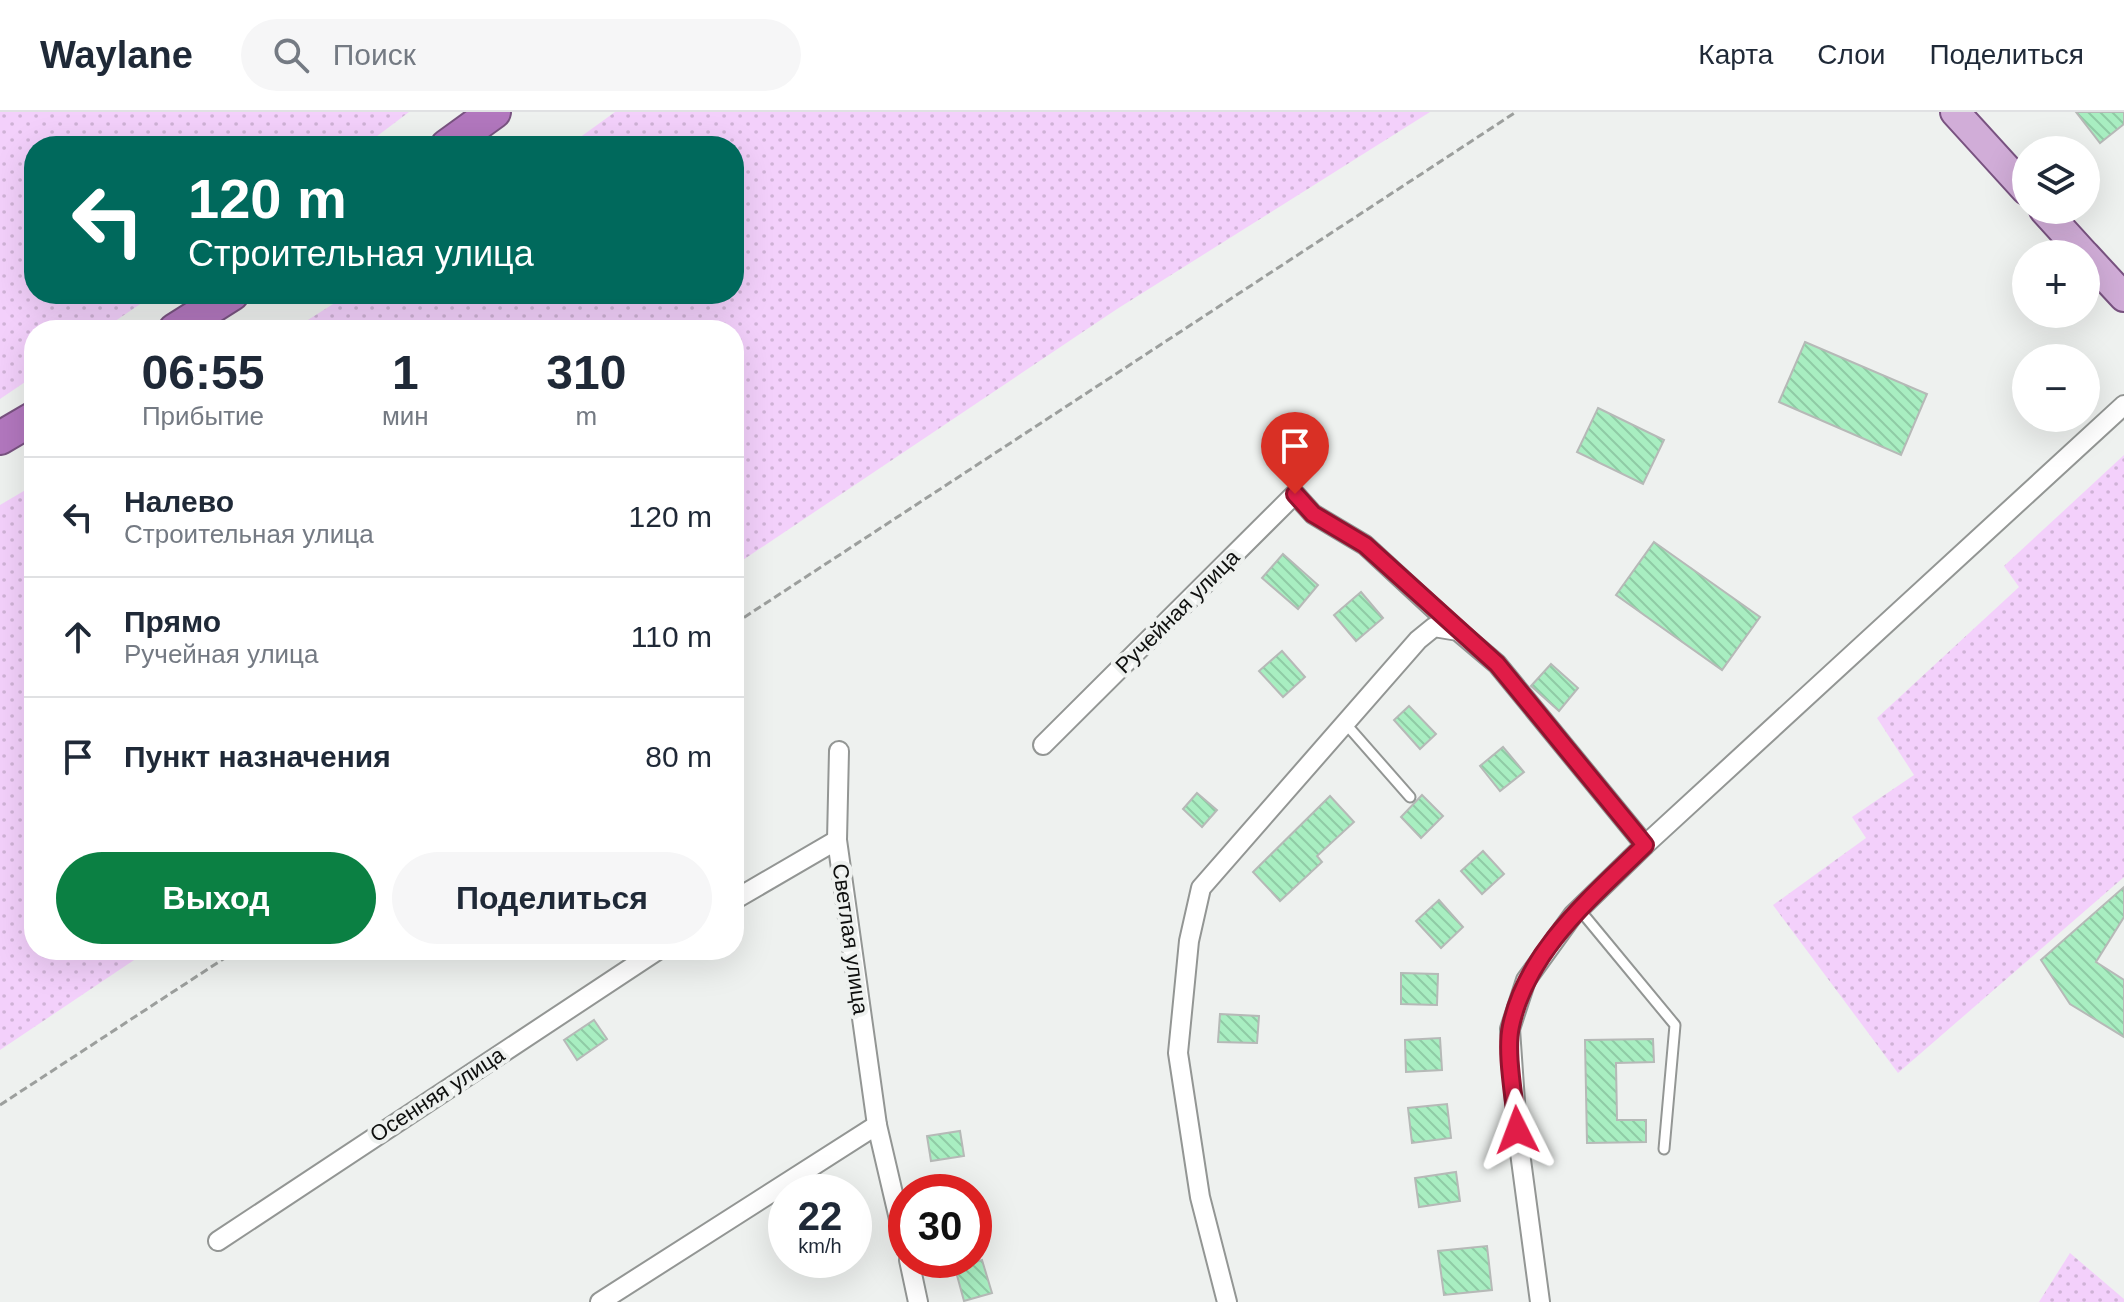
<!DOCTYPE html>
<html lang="ru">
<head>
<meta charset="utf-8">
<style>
  body { margin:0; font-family:Helvetica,sans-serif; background:#f6f6f7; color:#1f2937; height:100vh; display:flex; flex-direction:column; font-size:30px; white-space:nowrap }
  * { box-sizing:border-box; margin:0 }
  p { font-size:26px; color:#747a83 }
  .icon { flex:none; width:44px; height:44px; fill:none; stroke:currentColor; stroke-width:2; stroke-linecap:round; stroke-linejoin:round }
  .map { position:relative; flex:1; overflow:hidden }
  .panel { position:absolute; left:24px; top:208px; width:720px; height:640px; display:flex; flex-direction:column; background:#fff; border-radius:32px; box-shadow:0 8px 32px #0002 }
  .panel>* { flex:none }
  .guide { position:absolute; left:24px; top:24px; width:720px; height:168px; border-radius:32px; box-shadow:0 8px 32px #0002; background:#00695c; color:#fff; overflow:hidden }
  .buttons { position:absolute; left:2012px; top:24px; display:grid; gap:16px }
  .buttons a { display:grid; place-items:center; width:88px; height:88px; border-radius:50%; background:#fff; box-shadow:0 8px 32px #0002; font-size:40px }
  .speed { position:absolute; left:768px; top:1062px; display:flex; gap:16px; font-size:40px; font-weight:700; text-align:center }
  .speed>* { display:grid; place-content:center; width:104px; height:104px; border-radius:50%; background:#fff; box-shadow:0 8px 32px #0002; line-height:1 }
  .speed small { font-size:20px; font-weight:400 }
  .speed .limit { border:12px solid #d22; background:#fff; color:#111 }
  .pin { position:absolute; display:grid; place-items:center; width:68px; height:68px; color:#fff; margin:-82px -34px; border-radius:50% 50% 50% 0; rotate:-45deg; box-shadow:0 0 8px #0007 }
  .pin .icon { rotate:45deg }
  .me { position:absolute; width:88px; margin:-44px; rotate:357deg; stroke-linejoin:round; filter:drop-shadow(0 0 6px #0008) }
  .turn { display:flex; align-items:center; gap:28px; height:168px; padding:0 32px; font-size:36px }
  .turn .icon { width:104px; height:104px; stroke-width:2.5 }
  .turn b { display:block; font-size:56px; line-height:68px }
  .eta { display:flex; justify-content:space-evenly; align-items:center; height:136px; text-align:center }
  .eta b { font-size:48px; font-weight:700; line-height:56px }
  .button { display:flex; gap:16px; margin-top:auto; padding:16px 32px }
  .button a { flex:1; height:92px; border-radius:48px; background:#0b8043; color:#fff; font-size:32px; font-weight:700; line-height:92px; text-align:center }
  .button a+a { background:#f6f6f7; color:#1f2937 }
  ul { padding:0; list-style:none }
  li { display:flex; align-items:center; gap:24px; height:120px; padding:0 32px; border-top:2px solid #e0e1e3 }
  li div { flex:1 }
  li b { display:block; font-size:30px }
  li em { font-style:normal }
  header { display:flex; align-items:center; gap:48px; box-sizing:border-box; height:112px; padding:0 40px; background:#fff; border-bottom:2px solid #e0e1e3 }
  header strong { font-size:38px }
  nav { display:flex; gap:44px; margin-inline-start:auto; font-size:28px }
  .search { width:560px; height:72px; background:#f6f6f7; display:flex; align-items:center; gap:20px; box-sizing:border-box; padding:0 28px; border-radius:44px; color:#747a83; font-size:30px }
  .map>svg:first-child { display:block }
</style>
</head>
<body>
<header>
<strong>Waylane</strong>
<div class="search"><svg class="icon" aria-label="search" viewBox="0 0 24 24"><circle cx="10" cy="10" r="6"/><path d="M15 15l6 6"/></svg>Поиск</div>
<nav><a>Карта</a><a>Слои</a><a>Поделиться</a></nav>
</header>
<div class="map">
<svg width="2124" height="1190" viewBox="0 0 2124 1190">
  <defs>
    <pattern id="grass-dots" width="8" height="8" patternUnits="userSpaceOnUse" patternTransform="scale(2)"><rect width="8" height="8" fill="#f3d0fb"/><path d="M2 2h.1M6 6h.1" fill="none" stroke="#cfb2d6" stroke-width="1.8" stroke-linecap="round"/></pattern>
    <pattern id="building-back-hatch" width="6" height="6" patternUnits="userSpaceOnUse" patternTransform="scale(2)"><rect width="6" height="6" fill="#a8eec1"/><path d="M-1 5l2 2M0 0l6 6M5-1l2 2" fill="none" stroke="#8fcba5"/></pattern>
  </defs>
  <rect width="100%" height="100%" fill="#eef1ef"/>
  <g fill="url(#grass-dots)">
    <polygon points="0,0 409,0 364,34 34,34 34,182 155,182 102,218 34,218 34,264 0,287"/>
    <polygon points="615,0 1430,0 1117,197 734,454 734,218 292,218 349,182 734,182 734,34 568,34"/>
    <polygon points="2124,343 2124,765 1898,961 1773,793 1866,726 1852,705 1914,663 1877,606 2019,475 2004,454"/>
    <polygon points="34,373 34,838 149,838 0,938 0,393"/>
    <polygon points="2070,1141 2124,1187 2124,1190 2039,1190"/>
  </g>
  <g fill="url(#building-back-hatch)" stroke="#b6b9b7" stroke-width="2">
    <polygon points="2076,0 2124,0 2124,12 2100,31"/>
    <polygon points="1805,230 1927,282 1901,343 1779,290"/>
    <polygon points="1598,296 1664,328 1643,372 1577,340"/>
    <polygon points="1654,430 1760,505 1722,558 1616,483"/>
    <polygon points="1283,442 1318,473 1298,497 1262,466"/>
    <polygon points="1361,480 1383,506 1356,529 1334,503"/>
    <polygon points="1282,539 1305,565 1283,585 1259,559"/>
    <polygon points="1551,552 1578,576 1559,599 1531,574"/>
    <polygon points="1409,594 1436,622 1420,637 1394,608"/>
    <polygon points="1503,635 1524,660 1500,679 1480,654"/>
    <polygon points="1197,681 1217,698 1202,715 1183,697"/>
    <polygon points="1422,683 1443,704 1421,726 1401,705"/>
    <polygon points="1330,684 1354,710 1317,744 1322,750 1280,789 1253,760"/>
    <polygon points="1483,739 1504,762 1482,782 1461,759"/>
    <polygon points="2124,775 2124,805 2096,850 2124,868 2124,925 2070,892 2041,848"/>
    <polygon points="1439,788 1463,815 1441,836 1416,809"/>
    <polygon points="1401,861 1438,862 1437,893 1401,892"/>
    <polygon points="1220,902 1259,904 1257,931 1218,930"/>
    <polygon points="594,908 607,927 577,948 564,928"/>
    <polygon points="1440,926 1442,958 1406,960 1405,928"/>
    <polygon points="1653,927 1654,950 1616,951 1617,1008 1646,1008 1646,1030 1587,1031 1585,928"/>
    <polygon points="1447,992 1451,1026 1412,1031 1408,996"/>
    <polygon points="960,1019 964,1044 931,1049 927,1024"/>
    <polygon points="1456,1060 1460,1089 1419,1095 1415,1066"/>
    <polygon points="1487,1134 1492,1178 1444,1183 1438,1139"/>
    <polygon points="982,1148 992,1181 964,1189 955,1156"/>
  </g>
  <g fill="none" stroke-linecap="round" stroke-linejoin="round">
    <defs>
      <g id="lane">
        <polyline points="1345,611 1410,685"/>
        <polyline points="1579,797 1675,913 1664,1037"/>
      </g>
      <g id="street">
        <polyline points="1043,633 1295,382 1313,402 1365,433 1458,519"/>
        <polyline points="839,639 837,728 877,1013 906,1137"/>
        <polyline points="734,788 837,728"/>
        <polyline points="218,1129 658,838"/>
        <polyline points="909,1148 918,1190"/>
        <polyline points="600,1190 877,1013"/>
        <polyline points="1227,1190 1200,1085 1178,941 1189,829 1201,776 1418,528 1434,515 1458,519 1497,552 1645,733"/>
        <polyline points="1540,1190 1517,1018 1510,917 1526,868 1573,803 1645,733 2124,293"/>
      </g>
      <g id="primary">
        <polyline points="1955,0 2026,78"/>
        <polyline points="2044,98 2084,142"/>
        <polyline points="2086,144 2124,185"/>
      </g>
      <g id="highway">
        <polyline points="447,34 494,0"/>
        <polyline points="175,218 232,182"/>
        <polyline points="0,326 34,306"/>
      </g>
    </defs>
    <use href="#lane" stroke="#939694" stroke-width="13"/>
    <use href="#street" stroke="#939694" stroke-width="22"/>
    <use href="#primary" stroke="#795381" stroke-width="32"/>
    <use href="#highway" stroke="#795381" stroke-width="36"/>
    <g stroke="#9c9f9d" stroke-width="3" stroke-dasharray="8 4" stroke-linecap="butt">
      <polyline points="734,512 1516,0"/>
      <polyline points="0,993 237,838"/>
    </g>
    <use href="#lane" stroke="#fff" stroke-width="9"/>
    <use href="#street" stroke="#fff" stroke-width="18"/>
    <use href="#primary" stroke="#d1add8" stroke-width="28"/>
    <use href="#highway" stroke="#b277be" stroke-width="32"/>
  </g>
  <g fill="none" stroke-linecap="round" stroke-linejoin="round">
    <defs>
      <path id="route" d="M 1295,382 L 1313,402 L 1365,433 L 1497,552 L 1645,733 C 1592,785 1527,838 1511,914 C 1505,941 1515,989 1517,1018"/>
    </defs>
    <use href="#route" stroke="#92132f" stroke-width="20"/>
    <use href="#route" stroke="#e11d48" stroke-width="14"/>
  </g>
  <g text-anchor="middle" stroke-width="8" stroke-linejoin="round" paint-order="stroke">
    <g font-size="22" fill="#0f100f" stroke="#eef1ef">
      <text transform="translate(1177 499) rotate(-45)" y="8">Ручейная улица</text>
      <text transform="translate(851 827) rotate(82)" y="8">Светлая улица</text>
      <text transform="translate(437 982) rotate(-33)" y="8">Осенняя улица</text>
    </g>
  </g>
</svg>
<div class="buttons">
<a><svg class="icon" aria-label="layers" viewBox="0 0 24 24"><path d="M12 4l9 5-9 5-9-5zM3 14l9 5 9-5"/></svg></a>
<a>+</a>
<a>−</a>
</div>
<div class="speed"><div>22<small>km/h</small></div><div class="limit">30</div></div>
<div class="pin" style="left:1295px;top:382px;background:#d93025"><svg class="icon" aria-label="arrive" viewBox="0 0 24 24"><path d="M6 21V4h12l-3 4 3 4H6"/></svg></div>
<svg class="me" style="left:1517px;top:1018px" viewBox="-20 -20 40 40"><path d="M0-17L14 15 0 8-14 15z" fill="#e11d48" stroke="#fff" stroke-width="4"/></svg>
<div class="guide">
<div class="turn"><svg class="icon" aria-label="left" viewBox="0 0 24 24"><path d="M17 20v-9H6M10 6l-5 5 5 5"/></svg><div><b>120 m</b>Строительная улица</div></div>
</div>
<section class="panel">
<div class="eta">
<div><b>06:55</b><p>Прибытие</p></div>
<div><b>1</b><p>мин</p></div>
<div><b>310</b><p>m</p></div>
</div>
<ul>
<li><svg class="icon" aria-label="left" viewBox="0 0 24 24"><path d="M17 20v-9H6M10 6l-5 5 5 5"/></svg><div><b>Налево</b><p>Строительная улица</p></div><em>120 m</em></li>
<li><svg class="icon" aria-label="ahead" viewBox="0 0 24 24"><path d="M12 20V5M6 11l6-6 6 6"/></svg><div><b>Прямо</b><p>Ручейная улица</p></div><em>110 m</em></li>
<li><svg class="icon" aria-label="arrive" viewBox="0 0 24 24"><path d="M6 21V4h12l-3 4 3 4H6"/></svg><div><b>Пункт назначения</b></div><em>80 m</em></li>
</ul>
<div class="button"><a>Выход</a><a>Поделиться</a></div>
</section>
</div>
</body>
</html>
